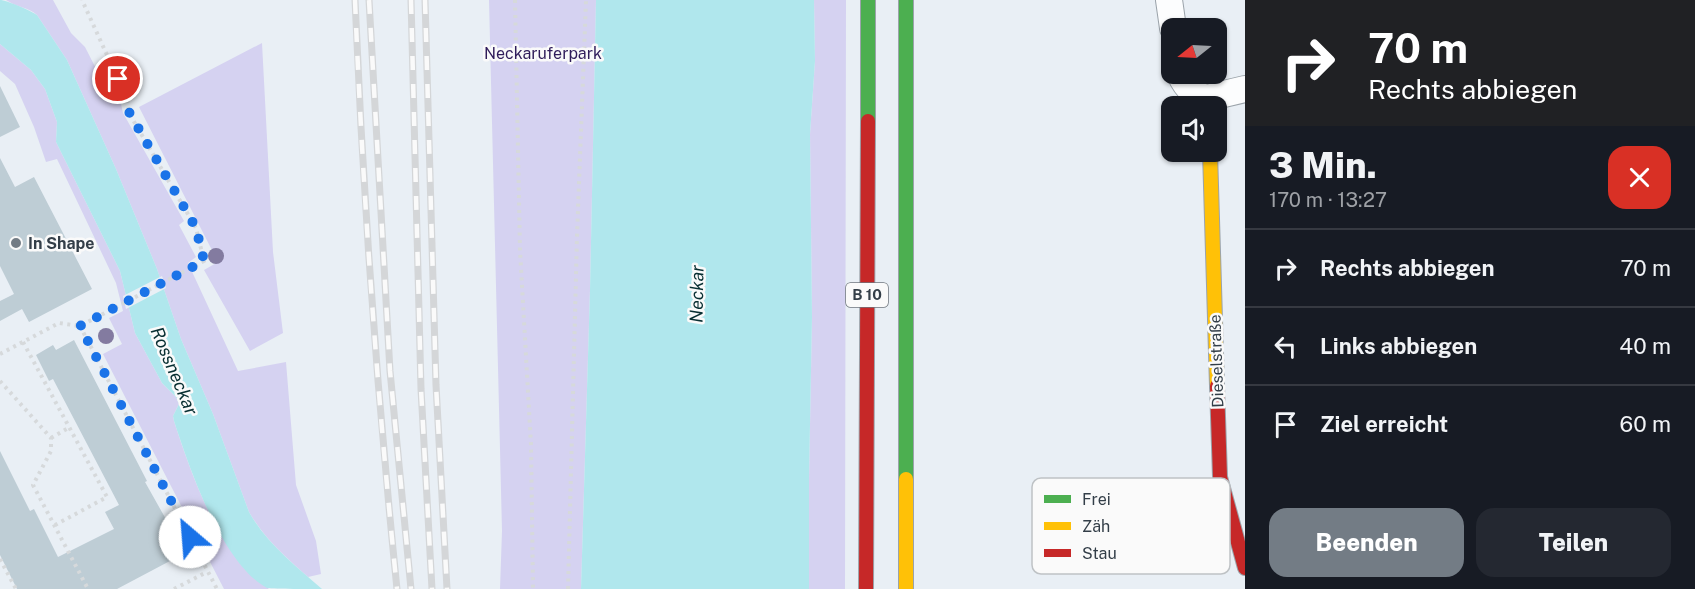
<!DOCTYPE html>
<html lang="de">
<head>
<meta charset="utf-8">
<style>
  body { margin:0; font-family:"Public Sans",sans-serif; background:#242831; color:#f1f3f6; height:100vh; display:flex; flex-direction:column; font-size:22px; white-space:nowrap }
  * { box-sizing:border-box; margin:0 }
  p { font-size:20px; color:#9ea1a6 }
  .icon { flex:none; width:33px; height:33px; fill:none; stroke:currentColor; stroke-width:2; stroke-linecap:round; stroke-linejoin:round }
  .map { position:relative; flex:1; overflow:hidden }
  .details { display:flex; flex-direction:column; background:#171b24; width:450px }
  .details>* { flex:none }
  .hud { background:#202124; color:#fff; overflow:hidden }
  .needle { width:39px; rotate:252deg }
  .fabs { position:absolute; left:1161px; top:18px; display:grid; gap:12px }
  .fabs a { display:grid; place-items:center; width:66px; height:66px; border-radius:12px; background:#171b24; box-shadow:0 2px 4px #0004; font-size:30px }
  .pin { position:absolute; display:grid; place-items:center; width:51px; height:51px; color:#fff; margin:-26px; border:3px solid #fff; border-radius:50%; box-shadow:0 2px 6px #0007 }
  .me { position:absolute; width:66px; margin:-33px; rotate:333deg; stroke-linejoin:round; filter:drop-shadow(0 0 4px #0008) }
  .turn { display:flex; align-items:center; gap:21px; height:126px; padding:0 24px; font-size:27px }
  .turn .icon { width:78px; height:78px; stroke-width:2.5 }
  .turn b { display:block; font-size:42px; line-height:51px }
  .round { display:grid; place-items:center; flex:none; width:63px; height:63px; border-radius:18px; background:#242831 }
  .head { display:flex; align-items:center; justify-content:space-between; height:102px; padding:0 24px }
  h1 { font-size:36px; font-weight:800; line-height:45px }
  .primary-button { display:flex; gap:12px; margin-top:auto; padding:12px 24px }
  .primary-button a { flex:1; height:69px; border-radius:18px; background:#737c85; color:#fff; font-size:24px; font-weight:800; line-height:69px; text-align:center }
  .primary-button a+a { background:#242831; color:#f1f3f6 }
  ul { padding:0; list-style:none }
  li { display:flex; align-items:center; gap:18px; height:78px; padding:0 24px; border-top:2px solid #363941 }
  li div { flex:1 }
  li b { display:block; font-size:22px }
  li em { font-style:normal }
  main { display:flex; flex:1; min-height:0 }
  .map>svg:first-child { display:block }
</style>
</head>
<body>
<main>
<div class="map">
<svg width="1245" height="589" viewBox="0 0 1245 589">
  <rect width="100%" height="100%" fill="#e9eff5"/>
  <g fill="#d5d2f1">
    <path d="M 6,0 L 53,0 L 71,33 L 85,47 L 114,104 L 121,104 L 123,113 L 184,221 L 179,225 L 196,257 L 188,263 L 238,371 L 286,362 L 296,485 L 316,541 L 321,574 L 308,577 C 285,557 264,538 249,512 L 213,414 L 181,339 L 157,269 L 116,169 L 67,60 L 37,15 C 28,7 16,7 6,0 Z"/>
    <polygon points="489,0 596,0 590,290 581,589 500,589 502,531"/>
    <polygon points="814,0 846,0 845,589 809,589 809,478 812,317 810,134 815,61"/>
    <polygon points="262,43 273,252 283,333 250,351 204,270 218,262 139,107"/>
    <path d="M 0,44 L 31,70 L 45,89 L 57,122 L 56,142 L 120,271 L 135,333 L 162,383 L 176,397 L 179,404 L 173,416 L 174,421 C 190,471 210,526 244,568 C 251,576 261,582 269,589 L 224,589 L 103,354 L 122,344 L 109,318 L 123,311 L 116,283 L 57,159 L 46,162 L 34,127 L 15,84 L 0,71 Z"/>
  </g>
  <g fill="#b0e7ed">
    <path d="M 0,0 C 6,0 32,11 37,15 L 67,60 L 116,169 L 157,269 L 181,339 L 213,414 L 249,512 C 267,544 295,565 322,589 C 312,589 274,589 267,588 C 222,564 189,467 174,421 L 173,416 L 179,404 L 176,397 L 162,383 L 135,333 L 120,271 L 56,142 L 57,122 L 45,89 L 31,70 L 0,44 Z"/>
    <polygon points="596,0 814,0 815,61 810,134 812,317 809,478 809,589 581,589 590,290"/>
  </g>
  <polygon fill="#e9eff5" points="162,276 166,288 126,309 123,296"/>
  <g fill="#becdd5">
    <polygon points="0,86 20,127 0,137"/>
    <polygon points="0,158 15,187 34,177 92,289 29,322 22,309 0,321 0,301 14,294 0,266"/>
    <polygon points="74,340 147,481 145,482 185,553 117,589 17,589 0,555 0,451 30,511 34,509 58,557 114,529 105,512 119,505 53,379 49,381 36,355 53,345 56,350"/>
  </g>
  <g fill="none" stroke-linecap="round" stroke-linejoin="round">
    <defs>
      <g id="street">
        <polyline points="1169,0 1173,28"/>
        <path d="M 1180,74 C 1185,85 1193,96 1207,98 L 1245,89"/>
      </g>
      <g id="fast">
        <polyline points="906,0 906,479"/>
        <polyline points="868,121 868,0"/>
      </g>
      <g id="slow">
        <polyline points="1210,152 1217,386"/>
        <polyline points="906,479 906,589"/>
      </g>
      <g id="jam">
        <polyline points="1217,386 1220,477 1245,568"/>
        <polyline points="866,589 868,121"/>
      </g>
    </defs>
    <use href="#street" stroke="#9ba3aa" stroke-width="28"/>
    <use href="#fast" stroke="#9ba3aa" stroke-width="16"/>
    <use href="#slow" stroke="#9ba3aa" stroke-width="16"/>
    <use href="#jam" stroke="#9ba3aa" stroke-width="16"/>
    <g stroke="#d6d9db" stroke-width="4" stroke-dasharray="3 4.5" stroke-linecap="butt">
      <polyline points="515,0 520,250 531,445 533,589"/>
      <polyline points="80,326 217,589"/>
      <polyline points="23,342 107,497 55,525"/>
      <polyline points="0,354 59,323 80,326 204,261 196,228 129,113 127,99 82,0"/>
      <polyline points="0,381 51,438 51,451 33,485 88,589"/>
      <polyline points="51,438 70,427"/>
      <polyline points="0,559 16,589"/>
      <polyline points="174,589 207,572"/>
      <polyline points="568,589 577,236 586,0"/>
    </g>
    <use href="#street" stroke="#fcfdfe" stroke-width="26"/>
    <use href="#fast" stroke="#4caf50" stroke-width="14"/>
    <use href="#slow" stroke="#ffc107" stroke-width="14"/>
    <use href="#jam" stroke="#c62828" stroke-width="14"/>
    <defs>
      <g id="rail">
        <path d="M 355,0 C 363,197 377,393 397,589"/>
        <polyline points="369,0 390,371 411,589"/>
        <polyline points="411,0 421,389 432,589"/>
        <polyline points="425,0 436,385 447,589"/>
      </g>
    </defs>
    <use href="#rail" stroke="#d4d6d8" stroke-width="7"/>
    <use href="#rail" stroke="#fafafa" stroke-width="4.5" stroke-dasharray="14" stroke-linecap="butt"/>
  </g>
  <g fill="#837ba0">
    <circle cx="216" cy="256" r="8"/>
    <circle cx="106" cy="336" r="8"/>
  </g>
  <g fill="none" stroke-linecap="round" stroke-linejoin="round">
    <polyline stroke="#1a73e8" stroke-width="10" stroke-dasharray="0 18" points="118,79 127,99 129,112 196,228 204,261 80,326 190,537"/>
  </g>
  <circle fill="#737c85" stroke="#fafafa" stroke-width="2" cx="16" cy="243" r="6"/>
  <g text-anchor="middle" stroke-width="5" stroke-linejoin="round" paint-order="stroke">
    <rect fill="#fafafa" stroke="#6f767d" stroke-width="1.5" x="846" y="283" width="42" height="24" rx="4.5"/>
    <g font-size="15" font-weight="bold" fill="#333e48">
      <text x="867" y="300">B 10</text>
    </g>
    <g font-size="16" fill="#2f1c5a" stroke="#fafafa">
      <text x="543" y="59">Neckaruferpark</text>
    </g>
    <g font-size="16" font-weight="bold" fill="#333e48" stroke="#fafafa" text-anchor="start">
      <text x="28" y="249">In Shape</text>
    </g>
    <g font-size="16" fill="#333e48" stroke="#fafafa">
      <text transform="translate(1216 361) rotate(-92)" y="6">Dieselstraße</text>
    </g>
    <g font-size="18" font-style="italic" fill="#082f32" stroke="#fafafa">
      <text transform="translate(697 294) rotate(-89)" y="6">Neckar</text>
      <text transform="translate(174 371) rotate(67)" y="6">Rossneckar</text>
    </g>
  </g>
  <rect x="1032" y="478" width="198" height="96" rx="9" fill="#fafafa" stroke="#bec2c5" stroke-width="1.5"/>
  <rect x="1044" y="495" width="27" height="8" fill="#4caf50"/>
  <rect x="1044" y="522" width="27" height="8" fill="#ffc107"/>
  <rect x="1044" y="549" width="27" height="8" fill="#c62828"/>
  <g font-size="16" fill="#333e48">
    <text x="1082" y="505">Frei</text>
    <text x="1082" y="532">Zäh</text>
    <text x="1082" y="559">Stau</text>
  </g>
</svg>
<div class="fabs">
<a><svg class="needle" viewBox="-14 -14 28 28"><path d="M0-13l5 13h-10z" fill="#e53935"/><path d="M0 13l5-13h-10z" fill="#9ea1a6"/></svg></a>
<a><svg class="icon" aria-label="sound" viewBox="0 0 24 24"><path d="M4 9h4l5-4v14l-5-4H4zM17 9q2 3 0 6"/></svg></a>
</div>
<div class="pin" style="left:118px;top:79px;background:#d93025"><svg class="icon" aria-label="arrive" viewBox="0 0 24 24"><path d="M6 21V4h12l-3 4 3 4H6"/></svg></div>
<svg class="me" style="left:190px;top:537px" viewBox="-20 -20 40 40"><circle r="19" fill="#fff"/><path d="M0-13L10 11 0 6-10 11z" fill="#1a73e8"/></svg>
</div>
<section class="details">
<div class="hud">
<div class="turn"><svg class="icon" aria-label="right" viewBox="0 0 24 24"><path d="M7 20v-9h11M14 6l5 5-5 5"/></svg><div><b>70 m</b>Rechts abbiegen</div></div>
</div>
<div class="head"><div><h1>3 Min.</h1><p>170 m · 13:27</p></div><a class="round" style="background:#d93025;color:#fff"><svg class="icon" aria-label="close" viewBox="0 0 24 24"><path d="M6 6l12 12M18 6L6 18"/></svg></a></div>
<ul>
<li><svg class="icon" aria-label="right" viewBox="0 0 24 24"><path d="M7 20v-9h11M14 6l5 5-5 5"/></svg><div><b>Rechts abbiegen</b></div><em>70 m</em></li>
<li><svg class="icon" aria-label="left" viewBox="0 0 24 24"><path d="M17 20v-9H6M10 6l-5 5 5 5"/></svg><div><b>Links abbiegen</b></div><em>40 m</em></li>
<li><svg class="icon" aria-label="arrive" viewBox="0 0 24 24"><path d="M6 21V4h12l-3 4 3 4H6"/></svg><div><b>Ziel erreicht</b></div><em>60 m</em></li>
</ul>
<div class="primary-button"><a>Beenden</a><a>Teilen</a></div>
</section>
</main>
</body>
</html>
